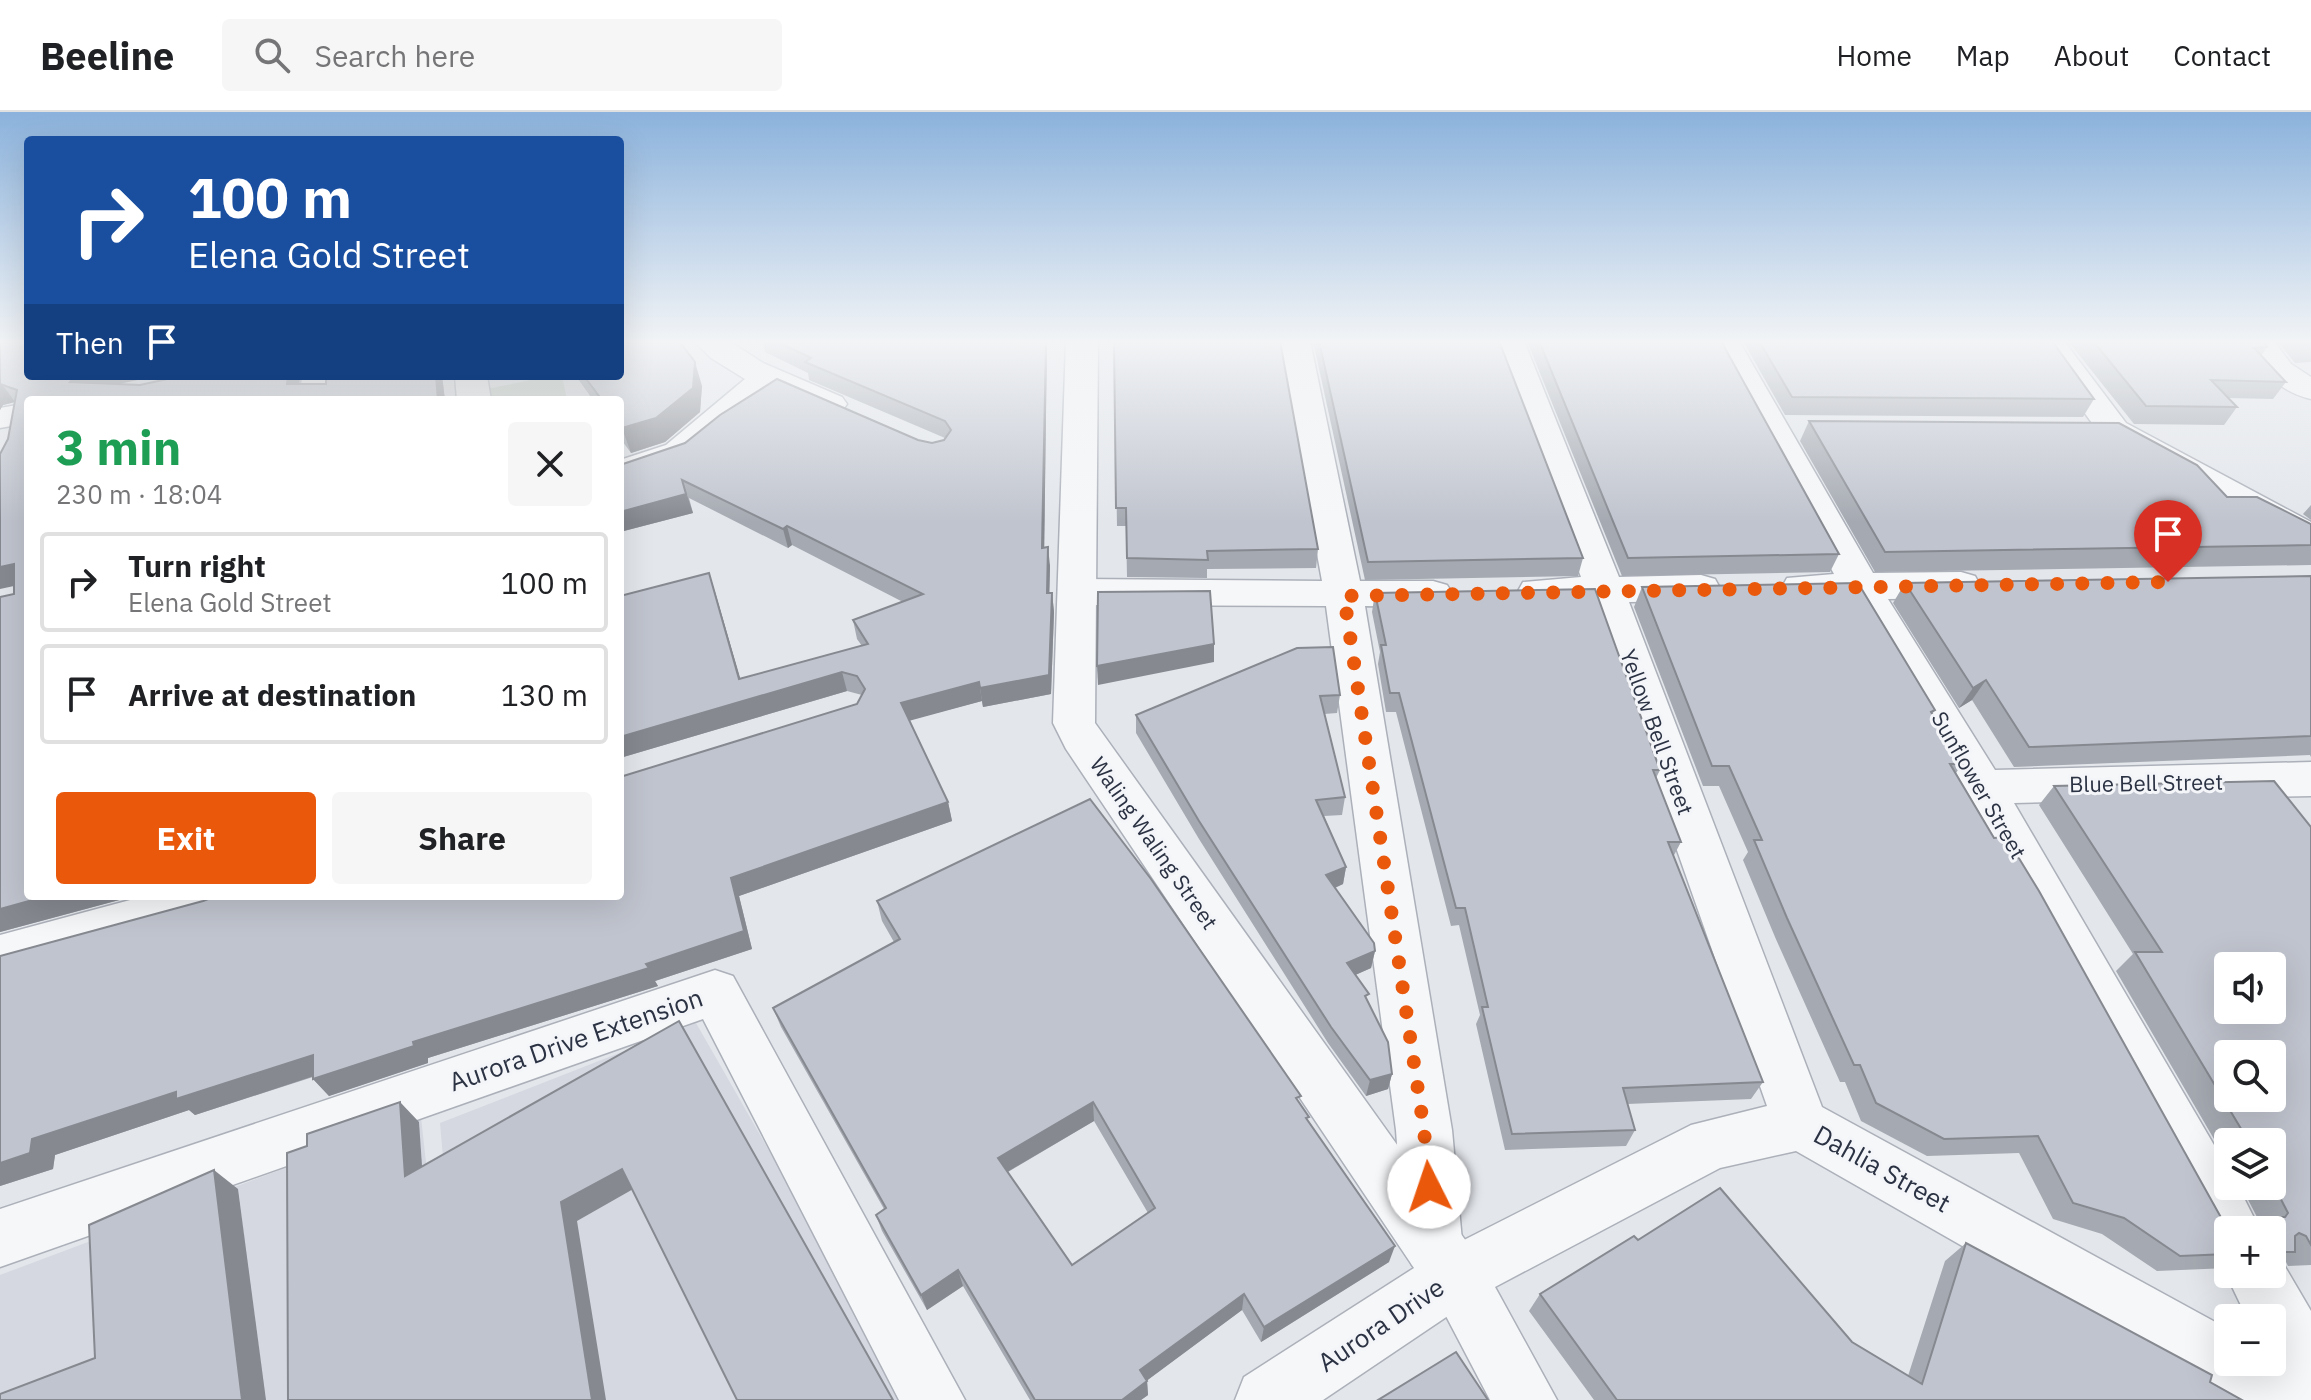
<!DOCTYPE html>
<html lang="en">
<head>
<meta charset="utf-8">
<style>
  body { margin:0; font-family:"IBM Plex Sans",sans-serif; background:#f6f6f6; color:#202124; height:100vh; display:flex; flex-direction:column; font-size:30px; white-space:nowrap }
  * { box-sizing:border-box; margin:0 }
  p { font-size:26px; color:#757577 }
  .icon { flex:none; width:44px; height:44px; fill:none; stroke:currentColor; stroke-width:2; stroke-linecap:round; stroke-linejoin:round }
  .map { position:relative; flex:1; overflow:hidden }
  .side { position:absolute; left:24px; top:284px; width:600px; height:504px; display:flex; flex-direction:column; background:#fff; border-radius:8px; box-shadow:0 8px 32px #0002 }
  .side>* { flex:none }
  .guide { position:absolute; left:24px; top:24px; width:600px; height:244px; border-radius:8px; box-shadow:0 8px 32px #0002; background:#1a4fa0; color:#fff; overflow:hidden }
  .controls { position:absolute; left:2214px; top:840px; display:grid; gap:16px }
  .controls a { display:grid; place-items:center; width:72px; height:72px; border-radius:8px; background:#fff; box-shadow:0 8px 32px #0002; font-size:40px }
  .pin { position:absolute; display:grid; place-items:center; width:68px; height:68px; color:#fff; margin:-82px -34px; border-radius:50% 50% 50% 0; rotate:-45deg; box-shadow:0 0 8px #0007 }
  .pin .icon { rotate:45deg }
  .me { position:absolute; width:88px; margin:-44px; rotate:356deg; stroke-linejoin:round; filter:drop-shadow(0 0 6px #0008) }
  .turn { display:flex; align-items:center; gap:28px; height:168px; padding:0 32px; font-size:36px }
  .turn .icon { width:104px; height:104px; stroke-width:2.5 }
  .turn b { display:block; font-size:56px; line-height:68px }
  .then { display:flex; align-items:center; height:76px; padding:0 32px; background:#0003; gap:16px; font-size:30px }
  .round { display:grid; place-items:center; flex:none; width:84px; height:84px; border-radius:8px; background:#f6f6f6 }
  .head { display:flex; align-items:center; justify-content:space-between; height:136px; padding:0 32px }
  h1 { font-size:48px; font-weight:700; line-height:60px; color:#1e9e55 }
  .button { display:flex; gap:16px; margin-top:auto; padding:16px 32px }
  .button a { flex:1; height:92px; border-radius:8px; background:#ea580c; color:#fff; font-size:32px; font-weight:700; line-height:92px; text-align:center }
  .button a+a { background:#f6f6f6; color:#202124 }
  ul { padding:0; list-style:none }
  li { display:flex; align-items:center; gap:24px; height:100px; margin:0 16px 12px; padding:0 16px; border:4px solid #e0e0e0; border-radius:8px }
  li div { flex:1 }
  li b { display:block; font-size:30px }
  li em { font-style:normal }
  header { display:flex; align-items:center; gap:48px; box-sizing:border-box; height:112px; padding:0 40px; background:#fff; border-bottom:2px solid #e0e0e0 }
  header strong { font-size:38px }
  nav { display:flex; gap:44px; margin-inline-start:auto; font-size:28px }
  .search { width:560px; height:72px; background:#f6f6f6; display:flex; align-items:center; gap:20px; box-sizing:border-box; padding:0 28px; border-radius:8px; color:#757577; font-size:30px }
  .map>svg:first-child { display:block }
</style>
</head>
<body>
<header>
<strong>Beeline</strong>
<div class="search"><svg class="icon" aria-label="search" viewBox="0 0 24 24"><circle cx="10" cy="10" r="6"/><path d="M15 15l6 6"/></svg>Search here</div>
<nav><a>Home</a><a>Map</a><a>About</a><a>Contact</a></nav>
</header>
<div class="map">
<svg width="2311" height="1288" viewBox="0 0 2311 1288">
  <rect width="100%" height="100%" fill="#e3e6eb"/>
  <g fill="#d5d8e0">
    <polygon points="696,911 912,1288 464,1288 440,1011"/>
    <polygon points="421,1005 452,1288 0,1288 0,1163"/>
  </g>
  <polygon fill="#c7d4c5" points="550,264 562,264 567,288 489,288 487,277"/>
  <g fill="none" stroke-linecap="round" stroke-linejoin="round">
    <defs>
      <g id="minor">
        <polygon points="694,229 729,229 763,251 842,285 847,292 842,299 830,302 818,299 771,279 690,347 620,371 620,348 666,333 745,267 711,246"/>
        <polygon points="1278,229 1310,229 1360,469 1433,469 1447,473 1453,482 1447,491 1433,495 1365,494 1452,1018 1462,1129 1691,1013 1767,994 1590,491 1537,492 1523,488 1518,479 1523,470 1581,465 1492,229 1524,229 1619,465 1701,463 1715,467 1720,476 1715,485 1701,489 1629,490 1822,995 2228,1217 2228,1250 2272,1250 2272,1206 2247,1206 2226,1162 2228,1157 2228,1162 2272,1162 2272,1139 2277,1141 2311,1199 2311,1288 2232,1288 1796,1039 1720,1056 1495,1175 1557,1288 1490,1288 1425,1164 1427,1159 1412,1153 1404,1132 1396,1018 1326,494 1079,493 1065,489 1060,480 1065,471 1079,467 1322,469"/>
        <polygon points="1708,229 1739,229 1873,461 1961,460 1975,464 1980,473 1975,482 1961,486 1888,487 1995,658 2311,650 2311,684 2014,691 2228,1057 2228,1074 2238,1074 2260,1118 2228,1118 2228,1146 2210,1138 1965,686 1849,487 1801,488 1787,484 1782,475 1787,466 1834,462"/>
        <polygon points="2033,229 2064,229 2126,311 2311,410 2311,437 2298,433 2102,325"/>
        <path d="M 2243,229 L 2274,229 L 2291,252 L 2311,265 L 2311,287 C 2278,279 2259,258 2243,229 Z"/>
        <polygon points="302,264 334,264 334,288 300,288"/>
        <polygon points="455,264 487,264 491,288 457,288"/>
        <polygon points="28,291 28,311 0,316 0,296"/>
        <polygon points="145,784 243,784 236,798 219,804 0,865 0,823"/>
        <polygon points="715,858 733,864 965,1288 899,1288 703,907 0,1155 0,1097"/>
      </g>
      <polygon id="tertiary" points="1066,229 1098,229 1095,611 1476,1143 1485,1164 1476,1185 1323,1288 1235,1288 1244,1265 1414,1156 1066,637 1053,611"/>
    </defs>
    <use href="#minor" stroke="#acb0b9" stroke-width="3"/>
    <use href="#tertiary" stroke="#acb0b9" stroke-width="3"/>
    <use href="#minor" fill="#f6f7f9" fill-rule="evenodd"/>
    <use href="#tertiary" fill="#f6f7f9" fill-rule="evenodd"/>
  </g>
  <g fill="#a5a9b1" fill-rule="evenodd">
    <polygon points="0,229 120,272 140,273 181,264 300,264 299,272 326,272 442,264 445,288 28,288 28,784 134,784 0,820 0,485 14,482 8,327 15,290 3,293 0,298"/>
    <polygon points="763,229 1047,229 1044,436 1050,454 1049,481 1052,481 1054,500 1051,582 983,595 982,589 909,608 948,690 952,709 739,784 752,837 655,869 658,874 428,946 428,951 329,984 313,967 313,965 195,1003 189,998 55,1043 53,1057 0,1074 0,844 620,784 857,592 862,583 847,579 620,646 715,480 740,567 862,534 857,527 853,508 903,490 792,433 788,436 689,386 693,401 620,420 620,353 918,328 932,331 944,328 945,326 809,268 808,261 765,240"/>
    <polygon points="1114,229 1318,437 1316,456 1207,457 1207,466 1127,465 1126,414 1117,414"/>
    <polygon points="1313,229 1499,229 1583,446 1578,464 1365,468"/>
    <polygon points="1527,229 1721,229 1839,442 1830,460 1622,464"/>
    <polygon points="1743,229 2052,229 2094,287 2083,305 1785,303"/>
    <polygon points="2068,229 2263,229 2267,235 2261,244 2286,270 2273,287 2228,286 2237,295 2224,313 2134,312"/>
    <polygon points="2277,229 2311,229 2311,250 2295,251"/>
    <polygon points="576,264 620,264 702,274 700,300 665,330 631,341 620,326 620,288 593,288"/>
    <polygon points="1809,309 2227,385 2311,412 2311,453 1875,460 1800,329"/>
    <polygon points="2311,393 2311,408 2303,402"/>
    <polygon points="2311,464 2311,645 2310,643 2014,655 1972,588 1959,596 1893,491 1905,471"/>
    <polygon points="1642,475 1935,598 1932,602 1962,652 1956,661 2228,1118 2228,1156 2157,1159 2102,1122 2053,1107 2019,1041 1927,1044 1861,1009 1845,970 1840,970 1775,825 1743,748 1748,740 1719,674 1703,674 1634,495"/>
    <polygon points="1375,481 1660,658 1656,666 1681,730 1673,745 1763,970 1751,987 1627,992 1635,1018 1626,1034 1505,1038 1476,912 1480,903 1459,813 1451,814 1396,600 1386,600 1378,552 1380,540 1372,500"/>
    <polygon points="1297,536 1340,583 1337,601 1324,602 1345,685 1342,703 1324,704 1346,755 1343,772 1335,776 1375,839 1371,856 1355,863 1367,888 1392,962 1388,977 1366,984 1328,931 1199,727 1136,621 1136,603"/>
    <polygon points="2054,674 2311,715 2311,1153 2288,1154 2284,1146 2272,1153 2272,1118 2236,1118 2257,1105 2241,1074 2272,1074 2272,1030 2228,1030 2228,1051 2116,859 2133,842 2039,693"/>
    <path d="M 877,789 L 1300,991 L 1308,1010 L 1389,1150 L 1261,1230 L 1242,1198 L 1147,1268 L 1148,1283 L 1141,1288 L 1030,1288 L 963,1174 L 927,1198 L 882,1119 L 876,1103 L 884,1097 L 781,915 L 773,896 L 894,830 L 882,809 ZM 1094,1009 L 1148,1101 L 1072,1153 L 1008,1060 Z"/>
    <polygon points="1638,1128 1852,1230 1908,1264 1945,1149 1966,1131 2242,1288 1594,1288 1529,1199 1540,1182"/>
  </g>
  <g fill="#868990">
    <polygon points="1046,229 1047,229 1044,454 1042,436"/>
    <polygon points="695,250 702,274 700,300 665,330 631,341 622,316"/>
    <polygon points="75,264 157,264 90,278 70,270"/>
    <polygon points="288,264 300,264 298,288 287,272"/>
    <polygon points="436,264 442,264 445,288 438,288"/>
    <polygon points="0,272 2,272 15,290 3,293 0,298"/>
    <polygon points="682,368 693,401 620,420 620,400"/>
    <polygon points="787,414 792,433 788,436 783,417"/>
    <polygon points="1048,435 1050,454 1049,500 1047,481"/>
    <polygon points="14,452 28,471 0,477 0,455"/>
    <polygon points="709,461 715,480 746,586 739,567"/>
    <polygon points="1052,481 1054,500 1051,582 983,595 980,576"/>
    <polygon points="1214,532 1214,550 1098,573 1097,554"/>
    <polygon points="842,560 847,579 620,646 620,625"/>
    <polygon points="1986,568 1972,588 1959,596 1973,576"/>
    <polygon points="979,570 982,589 905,610 901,591"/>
    <polygon points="948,690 952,709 739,784 752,837 655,869 658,874 428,946 428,951 329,984 313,967 413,930 646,852 731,766"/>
    <polygon points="1346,755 1343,772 1323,781 1326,763"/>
    <polygon points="47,784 134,784 0,820 0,797"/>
    <polygon points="1375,839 1371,856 1344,868 1347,851"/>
    <polygon points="313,943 329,959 195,1003 189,998 55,1043 53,1057 0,1074 0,1051 32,1027 176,980"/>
    <polygon points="1392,962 1388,977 1366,984 1370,968"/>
    <polygon points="400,990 419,1010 424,1083 405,1064"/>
    <polygon points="1093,990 1094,1009 1002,1063 998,1046"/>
    <polygon points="622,1057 635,1076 577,1109 606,1288 592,1288 561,1090"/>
    <polygon points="214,1058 238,1077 266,1288 242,1288"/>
    <polygon points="1395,1134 1389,1150 1261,1230 1264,1215"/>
    <polygon points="958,1158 963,1174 927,1198 921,1183"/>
    <polygon points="1244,1182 1242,1198 1141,1273 1140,1258"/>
    <polygon points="1147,1269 1148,1283 1141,1288 1122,1288"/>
  </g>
  <g fill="#c0c4ce" stroke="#868990" stroke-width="2" fill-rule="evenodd">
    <polygon points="0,229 28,229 28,264 75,264 70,270 140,273 181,264 288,264 287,272 326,272 326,264 436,264 438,288 28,288 28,784 47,784 0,797 0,485 14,482 14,452 0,455 0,342 8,327 17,278 0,272"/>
    <polygon points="620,229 679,229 695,250 693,276 656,306 622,316 620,313 620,288 602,288 584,264 620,264"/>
    <polygon points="776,229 1046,229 1042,436 1048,435 1047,481 1052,481 1049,563 980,576 979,570 901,591 948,690 731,766 744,819 646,852 649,856 413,930 414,934 313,967 313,943 176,987 176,980 32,1027 30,1041 0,1051 0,844 203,789 216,784 620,784 620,665 857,592 865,577 857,564 842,560 620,625 620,484 709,461 739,567 868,532 853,508 923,482 787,414 783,417 682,368 686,382 620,400 620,353 685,331 720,303 777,267 918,328 932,331 944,328 951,318 945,309 805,250 811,246"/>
    <polygon points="1114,229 1280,229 1318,437 1207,439 1208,448 1127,446 1126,396 1116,396"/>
    <polygon points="1319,229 1499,229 1583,446 1368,450"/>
    <polygon points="1539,229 1721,229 1839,442 1628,446"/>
    <polygon points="1759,229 2052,229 2094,287 1792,285"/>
    <polygon points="2093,229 2263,229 2267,235 2254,236 2286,270 2211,268 2237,295 2146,294"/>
    <polygon points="1809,309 2119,311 2197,353 2227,385 2257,385 2311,412 2311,433 1885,440"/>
    <polygon points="2311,464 2311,624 2029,635 1986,568 1973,576 1905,471"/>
    <polygon points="1858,471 1935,598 1931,600 1962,652 1950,652 1994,726 2006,725 2039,779 2228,1118 2228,1142 2180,1144 2124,1106 2073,1091 2038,1024 1944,1027 1876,991 1860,953 1854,953 1787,806 1754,728 1762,728 1729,654 1712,654 1642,475"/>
    <polygon points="1595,477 1660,658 1653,658 1681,730 1668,730 1763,970 1623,976 1635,1018 1512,1022 1482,895 1488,895 1465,796 1456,796 1399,581 1390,581 1381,533 1386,533 1375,481"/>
    <polygon points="1210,479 1214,532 1097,554 1098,480"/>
    <polygon points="1333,535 1340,583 1320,584 1345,685 1316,688 1346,755 1326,763 1374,831 1375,839 1347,851 1369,882 1365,884 1388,930 1392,962 1370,968 1331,915 1199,709 1136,603 1297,536"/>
    <path d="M 2274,669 L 2311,715 L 2311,1133 L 2306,1124 L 2299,1121 L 2295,1124 L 2295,1140 L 2272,1140 L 2272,1118 L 2255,1118 L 2256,1105 L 2285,1105 L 2288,1101 L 2272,1070 L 2272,1030 L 2249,1030 L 2135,840 L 2162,840 L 2054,674 ZM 2228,854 L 2272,854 L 2272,898 L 2228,898 ZM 2228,942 L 2272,942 L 2272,986 L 2228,986 Z"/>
    <path d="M 1090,687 L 1151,767 L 1301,984 L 1296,986 L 1309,1005 L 1306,1006 L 1395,1134 L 1264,1215 L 1244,1182 L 1140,1258 L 1147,1269 L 1122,1288 L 1035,1288 L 958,1158 L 921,1183 L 876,1103 L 886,1096 L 773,896 L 900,827 L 877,789 ZM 1093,990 L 1155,1096 L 1072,1153 L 998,1046 Z"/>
    <polygon points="679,909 893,1288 737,1288 622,1057 561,1090 592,1288 288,1288 287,1041 307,1034 307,1022 400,990 405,1064"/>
    <polygon points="214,1058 242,1288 0,1288 0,1282 95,1246 89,1113"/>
    <polygon points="1720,1076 1852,1230 1922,1272 1966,1131 2212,1263 2210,1270 2242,1288 1617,1288 1540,1182 1634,1124 1638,1128"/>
    <polygon points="1456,1240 1488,1288 1378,1288"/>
  </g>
  <linearGradient id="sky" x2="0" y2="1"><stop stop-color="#8bb2dc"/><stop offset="0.56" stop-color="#f2f4f6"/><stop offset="1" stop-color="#f2f4f6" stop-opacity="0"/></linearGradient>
  <rect width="2311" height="410" fill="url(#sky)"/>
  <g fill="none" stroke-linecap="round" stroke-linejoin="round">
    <polyline stroke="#ea580c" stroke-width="14" stroke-dasharray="0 25.2" points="1429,1075 1424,1018 1344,484 2168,470"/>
  </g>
  <g text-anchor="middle" stroke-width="6" stroke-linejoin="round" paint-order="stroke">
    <g font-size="22" fill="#2b3243" stroke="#f3f5f8">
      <text transform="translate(1657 620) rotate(70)" y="8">Yellow Bell Street</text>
      <text transform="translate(2146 671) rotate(-1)" y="8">Blue Bell Street</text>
      <text transform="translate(1979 673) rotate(60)" y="8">Sunflower Street</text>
      <text transform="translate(1154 731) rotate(55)" y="8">Waling Waling Street</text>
    </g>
    <g font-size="26" fill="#2b3243" stroke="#f3f5f8">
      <text transform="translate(576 928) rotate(-19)" y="9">Aurora Drive Extension</text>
      <text transform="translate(1882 1057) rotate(29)" y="9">Dahlia Street</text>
      <text transform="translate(1381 1213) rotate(-34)" y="9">Aurora Drive</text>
    </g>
  </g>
</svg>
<div class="controls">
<a><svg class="icon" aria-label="sound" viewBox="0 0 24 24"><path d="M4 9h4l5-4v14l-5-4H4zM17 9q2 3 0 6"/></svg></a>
<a><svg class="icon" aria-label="search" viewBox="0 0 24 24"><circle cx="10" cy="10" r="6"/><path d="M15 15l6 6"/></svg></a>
<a><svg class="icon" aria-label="layers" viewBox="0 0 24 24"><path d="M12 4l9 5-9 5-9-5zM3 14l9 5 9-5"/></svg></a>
<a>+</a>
<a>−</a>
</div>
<div class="pin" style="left:2168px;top:470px;background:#d93025"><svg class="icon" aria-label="arrive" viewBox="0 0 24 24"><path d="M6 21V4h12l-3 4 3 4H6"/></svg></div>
<svg class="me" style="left:1429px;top:1075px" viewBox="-20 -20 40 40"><circle r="19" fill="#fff"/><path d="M0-13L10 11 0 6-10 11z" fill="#ea580c"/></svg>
<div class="guide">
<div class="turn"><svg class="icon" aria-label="right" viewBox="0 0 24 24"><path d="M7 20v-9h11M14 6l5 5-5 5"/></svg><div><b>100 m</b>Elena Gold Street</div></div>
<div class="then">Then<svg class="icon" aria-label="arrive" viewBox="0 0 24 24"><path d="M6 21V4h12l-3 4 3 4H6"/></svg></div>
</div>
<section class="side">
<div class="head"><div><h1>3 min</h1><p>230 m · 18:04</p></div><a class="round"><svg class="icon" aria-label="close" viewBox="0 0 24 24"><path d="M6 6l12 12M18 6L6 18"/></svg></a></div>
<ul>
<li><svg class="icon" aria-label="right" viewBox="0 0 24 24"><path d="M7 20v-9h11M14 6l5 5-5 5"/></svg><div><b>Turn right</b><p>Elena Gold Street</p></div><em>100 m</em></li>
<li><svg class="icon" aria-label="arrive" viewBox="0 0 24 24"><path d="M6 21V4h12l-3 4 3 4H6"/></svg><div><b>Arrive at destination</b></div><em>130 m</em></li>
</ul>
<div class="button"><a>Exit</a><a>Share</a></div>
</section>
</div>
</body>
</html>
